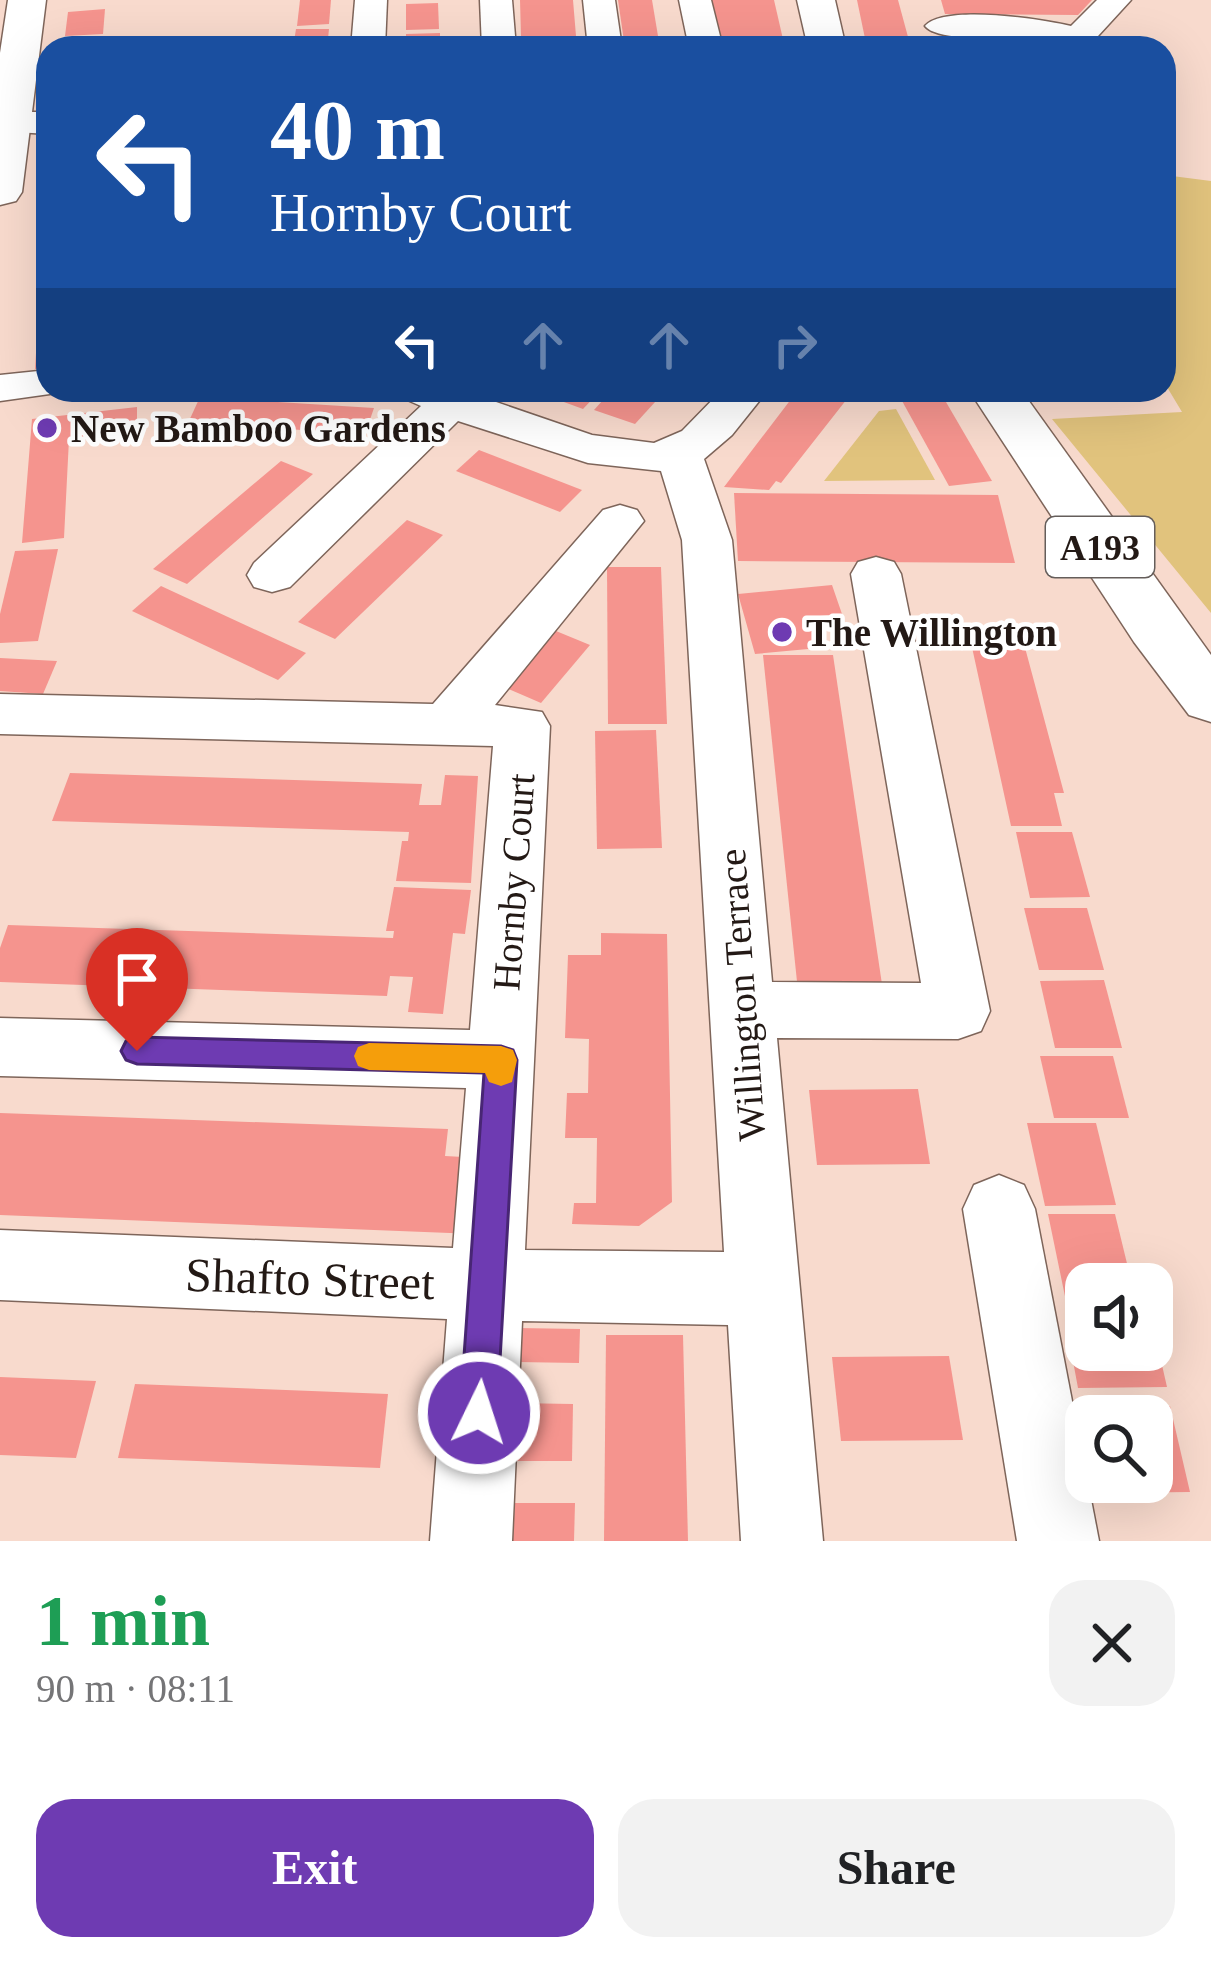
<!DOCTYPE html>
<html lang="en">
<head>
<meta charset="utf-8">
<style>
  body { margin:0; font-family:Georgia,serif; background:#f2f2f2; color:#202124; height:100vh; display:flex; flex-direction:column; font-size:45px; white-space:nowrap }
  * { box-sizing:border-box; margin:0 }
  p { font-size:39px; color:#757577 }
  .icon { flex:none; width:66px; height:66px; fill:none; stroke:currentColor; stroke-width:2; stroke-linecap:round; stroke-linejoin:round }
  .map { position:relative; height:1541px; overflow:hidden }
  .details { display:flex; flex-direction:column; background:#fff; flex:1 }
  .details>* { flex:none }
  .banner { position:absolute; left:36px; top:36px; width:1140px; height:366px; border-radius:36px; box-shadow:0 12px 48px #0002; background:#1a4fa0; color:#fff; overflow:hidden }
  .fabs { position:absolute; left:1065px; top:1263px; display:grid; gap:24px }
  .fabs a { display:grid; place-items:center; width:108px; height:108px; border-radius:24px; background:#fff; box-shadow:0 12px 48px #0002; font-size:60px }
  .pin { position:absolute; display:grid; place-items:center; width:102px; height:102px; color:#fff; margin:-123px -51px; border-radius:50% 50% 50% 0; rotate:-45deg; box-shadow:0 0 12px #0007 }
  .pin .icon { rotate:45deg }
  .me { position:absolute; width:132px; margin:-66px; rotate:4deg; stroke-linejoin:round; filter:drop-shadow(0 0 9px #0008) }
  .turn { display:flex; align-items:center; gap:42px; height:252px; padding:0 36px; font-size:54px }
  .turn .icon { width:156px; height:156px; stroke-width:2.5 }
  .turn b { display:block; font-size:84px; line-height:102px }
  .lanes { display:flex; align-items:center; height:114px; padding:0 36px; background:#0003; justify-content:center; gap:60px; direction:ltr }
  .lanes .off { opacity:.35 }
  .round { display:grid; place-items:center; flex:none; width:126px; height:126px; border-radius:36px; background:#f2f2f2 }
  .summary { display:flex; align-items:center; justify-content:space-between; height:204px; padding:0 36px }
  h1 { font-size:72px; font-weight:700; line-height:90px; color:#1e9e55 }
  .button { display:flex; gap:24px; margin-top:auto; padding:24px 36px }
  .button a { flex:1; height:138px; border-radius:36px; background:#6e3bb2; color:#fff; font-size:48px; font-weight:700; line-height:138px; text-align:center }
  .button a+a { background:#f2f2f2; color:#202124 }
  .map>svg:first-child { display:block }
</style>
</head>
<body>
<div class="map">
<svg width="1211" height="1541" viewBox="0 0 1211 1541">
  <rect width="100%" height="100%" fill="#f8dacd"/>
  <g fill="#e1c37d">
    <polygon points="1172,176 1211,181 1211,613 1052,419 1182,412 1164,382 1164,187"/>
    <polygon points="896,409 935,480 824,481 879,411"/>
  </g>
  <g fill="#f5948e">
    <polygon points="300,0 331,0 329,24 297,26"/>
    <polygon points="520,0 573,0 577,48 541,48 540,36 521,37"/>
    <polygon points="618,0 652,0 660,48 625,48"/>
    <polygon points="710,0 774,0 785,48 718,48"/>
    <polygon points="857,0 898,0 911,48 867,48"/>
    <polygon points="941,0 1092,0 1078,15 945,14"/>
    <polygon points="438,3 439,29 406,30 406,4"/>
    <polygon points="105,9 103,34 65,36 68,12"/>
    <polygon points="296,29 329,29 327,48 293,48"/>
    <polygon points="440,33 440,48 406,48 406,34"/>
    <polygon points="45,270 48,333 40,334"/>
    <polygon points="48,335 48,368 35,369 37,336"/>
    <polygon points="531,390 601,390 583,409"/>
    <polygon points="612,390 666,390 635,424 594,410"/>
    <polygon points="798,390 854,390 781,483 776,481 769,490 724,487"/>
    <polygon points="896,390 939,390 992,481 949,486"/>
    <polygon points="200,397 374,408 365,434 188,423"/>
    <polygon points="137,407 137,420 84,427 83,437 69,439 64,538 22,543 32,419"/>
    <polygon points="479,450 582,490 560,512 456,471"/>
    <polygon points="281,461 313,474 187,584 153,569"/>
    <polygon points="734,493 998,495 1015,563 738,561"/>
    <polygon points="407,520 443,535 335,639 298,622"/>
    <polygon points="58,549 38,641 0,643 0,614 15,551"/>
    <polygon points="607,567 661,567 667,724 608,724"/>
    <polygon points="832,585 842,614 809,617 819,648 755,654 738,594"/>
    <polygon points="161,586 306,653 278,680 132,611"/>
    <polygon points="968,629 1020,629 1064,793 1054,793 1062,826 1011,826"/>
    <polygon points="556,631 590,645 541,703 506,688"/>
    <polygon points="763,655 833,655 883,991 798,991"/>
    <polygon points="0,658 57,661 43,694 0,691"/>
    <polygon points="656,730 662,848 597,849 595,731"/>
    <polygon points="70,773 422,784 419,805 441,805 445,775 478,776 471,883 396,881 402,841 408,841 409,832 52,821"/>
    <polygon points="1016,832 1072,832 1090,897 1030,898"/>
    <polygon points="394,887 471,890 465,934 453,933 443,1014 408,1012 413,977 390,976 387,996 0,982 0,948 8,925 393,938 394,931 386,931"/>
    <polygon points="1024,908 1087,908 1104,970 1039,970"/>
    <polygon points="601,933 667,934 672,1202 639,1226 572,1224 574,1203 596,1203 597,1138 565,1138 567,1093 588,1093 589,1039 565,1038 568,955 601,955"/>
    <polygon points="1104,980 1122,1048 1055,1048 1040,981"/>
    <polygon points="1040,1056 1113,1056 1129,1118 1054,1118"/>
    <polygon points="918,1089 930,1164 817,1165 809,1090"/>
    <polygon points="0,1113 448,1129 445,1156 482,1158 475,1234 0,1215"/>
    <polygon points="1027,1123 1096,1123 1116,1205 1045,1206"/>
    <polygon points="1048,1214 1115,1214 1132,1284 1086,1284 1086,1306 1067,1306"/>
    <polygon points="1065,1318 1086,1318 1086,1350 1152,1350 1154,1330 1167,1387 1078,1388"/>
    <polygon points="517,1328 580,1329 579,1363 516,1362"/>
    <polygon points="606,1335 683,1335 688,1541 604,1541"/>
    <polygon points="949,1356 963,1440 841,1441 832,1357"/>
    <polygon points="0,1377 96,1381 76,1458 0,1455"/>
    <polygon points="135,1384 388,1394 380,1468 118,1458"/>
    <polygon points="514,1403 573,1404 572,1461 511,1461"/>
    <polygon points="1170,1406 1190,1492 1107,1493 1105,1482 1152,1482 1152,1416 1091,1416 1089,1407"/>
    <polygon points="509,1503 575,1503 574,1541 507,1541"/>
  </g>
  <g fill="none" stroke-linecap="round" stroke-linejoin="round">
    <defs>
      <g id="minor">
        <polygon points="355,0 387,0 385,48 351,48"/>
        <polygon points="480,0 512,0 516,48 482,48"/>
        <polygon points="583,0 615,0 622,48 588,48"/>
        <polygon points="679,0 711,0 723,48 689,48"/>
        <path d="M 1097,0 L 1131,0 L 1087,48 L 1051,48 L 1055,42 C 1025,34 940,45 925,26 C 944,4 1042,19 1071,26 Z"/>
        <polygon points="10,112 48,112 48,134 0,131 0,115"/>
        <polygon points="48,370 48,390 64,392 0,401 0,375"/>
        <polygon points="399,390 461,390 592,435 654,443 682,431 722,390 768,390 732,435 704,459 732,540 772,982 921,983 851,574 858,562 876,557 894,562 901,574 990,1011 981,1031 958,1039 777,1038 823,1541 741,1541 728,1325 522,1321 512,1541 430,1541 447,1319 0,1300 0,1230 453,1248 466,1088 0,1076 0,1018 470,1030 493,746 0,734 0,694 433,704 603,510 620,505 637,510 644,521 495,705 542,712 550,726 525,1250 724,1252 682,540 661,471 588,463 458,421 290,587 272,592 254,587 247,575 254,563 421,406 405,399"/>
        <polygon points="999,1175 1024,1185 1035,1209 1099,1541 1017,1541 963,1209 974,1185"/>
      </g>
      <g id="major">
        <polygon points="8,0 46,0 22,192 16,201 0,205 0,53"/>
        <polygon points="797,0 835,0 846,48 808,48"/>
        <polygon points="969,390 1021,390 1211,655 1211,722 1189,715 1134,642"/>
      </g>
    </defs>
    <use href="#minor" stroke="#7e655a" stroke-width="3"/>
    <use href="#major" stroke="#7e655a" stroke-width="3"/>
    <use href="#minor" fill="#fff" fill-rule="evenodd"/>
    <use href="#major" fill="#fff" fill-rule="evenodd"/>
  </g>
  <polygon fill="#6e3bb2" stroke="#482674" stroke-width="3" points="137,1037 501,1046 513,1050 517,1060 497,1413 492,1426 479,1432 466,1426 460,1413 484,1073 137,1064 126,1060 121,1051 126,1041"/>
  <polygon fill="#f59e0b" points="369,1043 501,1046 513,1050 517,1060 512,1082 501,1086 489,1082 485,1073 369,1070 358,1066 354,1056 358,1047"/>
  <g fill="#6e3bb2" stroke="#fff" stroke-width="4.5">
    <circle cx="47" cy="428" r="12"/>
    <circle cx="782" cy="632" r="12"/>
  </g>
  <g text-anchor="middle" stroke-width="9" stroke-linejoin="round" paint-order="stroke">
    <rect fill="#fff" stroke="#655e5b" stroke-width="3" x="1046" y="517" width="108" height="60" rx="9"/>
    <g font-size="36" font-weight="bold" fill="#231915">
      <text x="1100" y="560">A193</text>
    </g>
    <g font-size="39" font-weight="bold" fill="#231915" stroke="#fff" text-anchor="start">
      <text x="71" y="442">New Bamboo Gardens</text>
      <text x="806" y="646">The Willington</text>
    </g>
    <g font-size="39" fill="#231915" stroke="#fff">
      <text transform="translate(513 882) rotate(-86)" y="14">Hornby Court</text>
      <text transform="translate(741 995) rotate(-94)" y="14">Willington Terrace</text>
    </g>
    <g font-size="48" fill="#231915" stroke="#fff">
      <text transform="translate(310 1278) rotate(2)" y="17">Shafto Street</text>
    </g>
  </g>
</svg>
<div class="fabs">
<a><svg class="icon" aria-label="sound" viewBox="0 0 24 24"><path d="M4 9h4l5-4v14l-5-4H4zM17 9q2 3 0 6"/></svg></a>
<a><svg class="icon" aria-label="search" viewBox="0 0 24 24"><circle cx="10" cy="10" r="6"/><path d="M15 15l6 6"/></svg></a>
</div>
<div class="pin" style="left:137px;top:1051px;background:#d93025"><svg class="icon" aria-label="arrive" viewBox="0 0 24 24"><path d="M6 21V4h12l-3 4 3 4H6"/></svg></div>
<svg class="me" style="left:479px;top:1413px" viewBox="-20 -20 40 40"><circle r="17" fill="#6e3bb2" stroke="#fff" stroke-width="3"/><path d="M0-11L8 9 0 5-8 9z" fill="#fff"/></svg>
<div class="banner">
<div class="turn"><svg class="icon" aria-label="left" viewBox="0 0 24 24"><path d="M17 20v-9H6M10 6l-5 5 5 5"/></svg><div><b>40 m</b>Hornby Court</div></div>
<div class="lanes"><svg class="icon" aria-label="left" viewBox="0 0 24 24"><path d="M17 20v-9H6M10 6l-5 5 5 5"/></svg><svg class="icon off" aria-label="ahead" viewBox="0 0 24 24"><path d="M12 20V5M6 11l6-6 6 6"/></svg><svg class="icon off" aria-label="ahead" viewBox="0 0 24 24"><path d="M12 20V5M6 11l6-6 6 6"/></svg><svg class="icon off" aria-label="right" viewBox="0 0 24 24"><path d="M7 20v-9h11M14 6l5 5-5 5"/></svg></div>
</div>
</div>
<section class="details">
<div class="summary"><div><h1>1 min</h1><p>90 m · 08:11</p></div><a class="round"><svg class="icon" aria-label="close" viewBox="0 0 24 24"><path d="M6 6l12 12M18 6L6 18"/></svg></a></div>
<div class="button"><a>Exit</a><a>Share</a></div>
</section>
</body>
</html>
